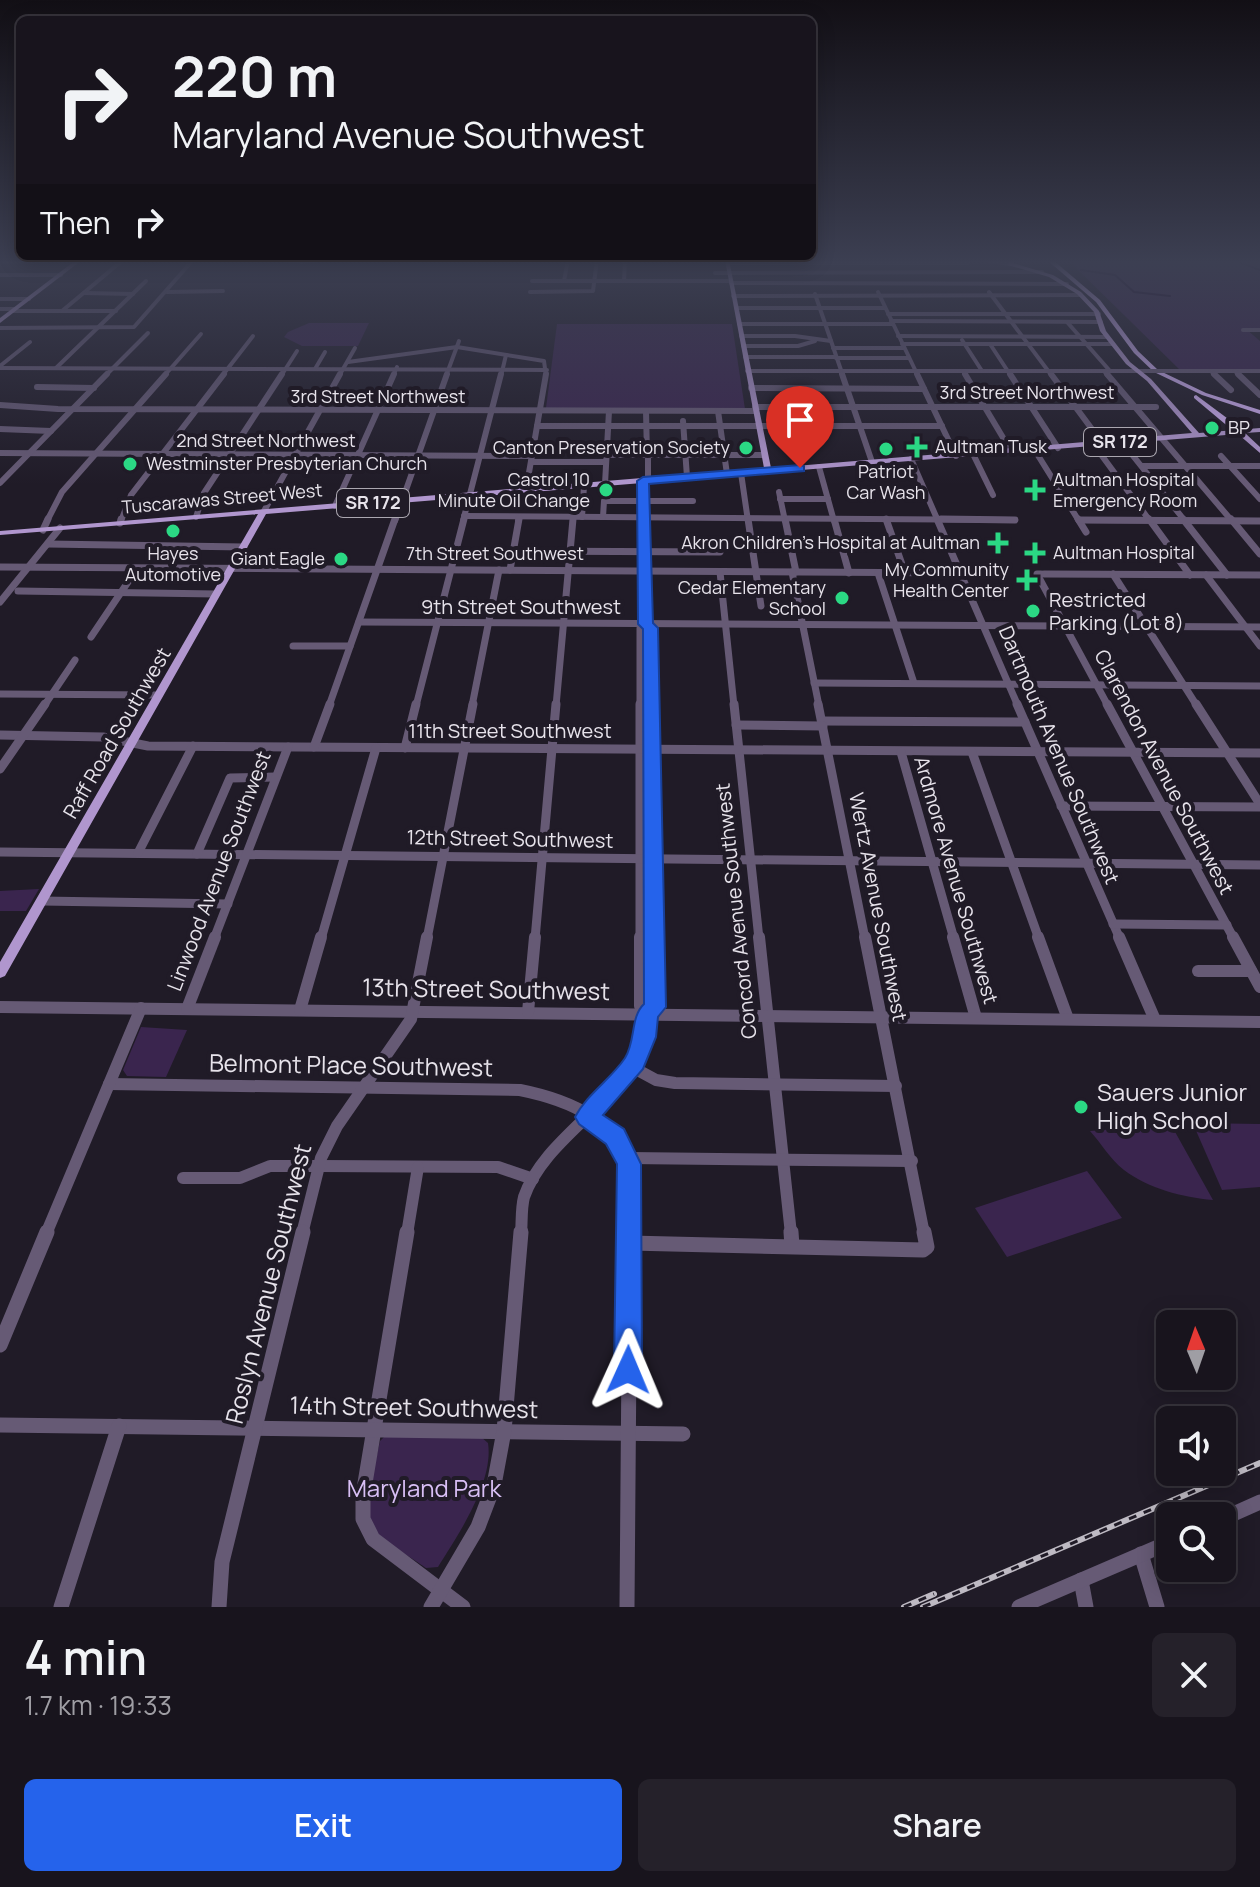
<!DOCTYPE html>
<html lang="en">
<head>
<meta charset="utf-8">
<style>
  body { margin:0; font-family:Manrope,sans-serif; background:#25212a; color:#f1f3f6; height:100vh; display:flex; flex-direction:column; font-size:30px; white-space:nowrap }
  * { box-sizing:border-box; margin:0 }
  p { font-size:26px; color:#9f9ea4 }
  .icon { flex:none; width:44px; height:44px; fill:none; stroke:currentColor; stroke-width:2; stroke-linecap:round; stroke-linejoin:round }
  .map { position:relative; height:1607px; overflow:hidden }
  .side { display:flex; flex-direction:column; background:#18141d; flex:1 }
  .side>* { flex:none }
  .banner { position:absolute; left:16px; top:16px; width:800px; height:244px; border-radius:12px; box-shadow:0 4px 20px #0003,0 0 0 2px #36333b; background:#18141d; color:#f1f3f6; overflow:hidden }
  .needle { width:52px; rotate:358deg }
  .buttons { position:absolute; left:1156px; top:1310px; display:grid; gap:16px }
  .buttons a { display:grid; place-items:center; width:80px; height:80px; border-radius:12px; background:#18141d; box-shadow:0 4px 20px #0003,0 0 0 2px #36333b; font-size:40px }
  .pin { position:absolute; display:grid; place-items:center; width:68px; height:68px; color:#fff; margin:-82px -34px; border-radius:50% 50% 50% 0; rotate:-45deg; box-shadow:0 0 8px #0007 }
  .pin .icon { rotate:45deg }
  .me { position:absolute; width:88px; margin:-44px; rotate:1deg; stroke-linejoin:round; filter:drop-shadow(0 0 6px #0008) }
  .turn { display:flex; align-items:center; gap:28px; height:168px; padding:0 24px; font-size:36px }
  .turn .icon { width:104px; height:104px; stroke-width:2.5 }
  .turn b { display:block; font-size:56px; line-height:68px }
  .then { display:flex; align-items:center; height:76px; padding:0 24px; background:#0003; gap:16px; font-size:30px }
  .round { display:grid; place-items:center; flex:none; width:84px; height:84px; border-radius:12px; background:#25212a }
  .head { display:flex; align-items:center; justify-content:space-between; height:136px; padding:0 24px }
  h1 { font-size:48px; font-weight:600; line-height:60px }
  .action { display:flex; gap:16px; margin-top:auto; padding:16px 24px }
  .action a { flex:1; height:92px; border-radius:12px; background:#2563eb; color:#fff; font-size:32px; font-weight:600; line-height:92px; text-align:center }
  .action a+a { background:#25212a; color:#f1f3f6 }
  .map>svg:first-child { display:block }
</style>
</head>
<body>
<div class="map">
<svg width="1260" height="1607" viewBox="0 0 1260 1607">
  <rect width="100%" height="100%" fill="#201b27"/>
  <g fill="#3a254e">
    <polygon points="1068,260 1260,260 1260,329 1246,329 1260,341 1260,370 1180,370"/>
    <polygon points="309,323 369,323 358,346 302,346 284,337 288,332"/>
    <polygon points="557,324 732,324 745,409 546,408"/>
    <polygon points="39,889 26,911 0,911 0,891"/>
    <polygon points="141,1027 187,1030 166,1077 127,1076 123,1070"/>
    <polygon points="1195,1123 1260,1124 1260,1187 1222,1190 1194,1126"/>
    <path d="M 1168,1125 L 1174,1130 L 1213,1200 C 1182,1197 1149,1189 1124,1170 C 1110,1159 1101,1143 1090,1131 Z"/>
    <polygon points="1087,1171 1122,1218 1007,1257 975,1208"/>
    <path d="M 385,1436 L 481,1437 L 488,1443 C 494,1482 458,1535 438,1567 L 426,1568 C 410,1556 380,1542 371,1524 C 363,1506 376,1461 380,1441 Z"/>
  </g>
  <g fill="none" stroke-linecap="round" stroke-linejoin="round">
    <g stroke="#150026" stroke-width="2">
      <polyline points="1234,260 1260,270"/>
      <polyline points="1081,270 1115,275 1134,292 1170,296"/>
    </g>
    <g stroke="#665a75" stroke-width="4">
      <polyline points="984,260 1010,264"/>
      <polyline points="0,261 44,262"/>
      <polyline points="727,263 968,263"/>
      <polyline points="715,273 1042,272"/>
      <polyline points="0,275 61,275"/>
      <polyline points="532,281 731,281"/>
      <polyline points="564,281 568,260"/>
      <polyline points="624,281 625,260"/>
      <polyline points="731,283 1067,284"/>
      <polyline points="167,292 223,291"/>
      <polyline points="530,292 593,291 597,260"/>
      <polyline points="878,292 918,376"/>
      <polyline points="989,292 1052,376"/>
      <polyline points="84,293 133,294"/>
      <polyline points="815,294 843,376"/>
      <polyline points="733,296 1081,295"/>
      <polyline points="0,299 29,299"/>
      <polyline points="736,308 885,308"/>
      <polyline points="0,309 16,309"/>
      <polyline points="13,311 116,311"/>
      <polyline points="62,311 123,260"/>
      <polyline points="888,314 1099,314"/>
      <polyline points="891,321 1101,322"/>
      <polyline points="1067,322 1110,371"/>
      <polyline points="739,324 893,324"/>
      <polyline points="0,328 134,327 193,260"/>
      <polyline points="1243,330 1260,330"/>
      <polyline points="741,336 795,336 831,341"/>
      <polyline points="898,336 1107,337"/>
      <polyline points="962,340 982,371"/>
      <polyline points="902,344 1113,344"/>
      <polyline points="990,344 1011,376"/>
      <polyline points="743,346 798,346 815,341"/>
      <polyline points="833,348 904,348"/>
      <polyline points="745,357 836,357"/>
      <polyline points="836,358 909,358"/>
      <polyline points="348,362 457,347 544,361 546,376"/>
      <polyline points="0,366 30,342"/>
      <polyline points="0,368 547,370"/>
      <polyline points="56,368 146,281"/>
      <polyline points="315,369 325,352"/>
      <polyline points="747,371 1149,371"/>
      <polyline points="963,371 966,376"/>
      <polyline points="1104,371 1108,376"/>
      <polyline points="1179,371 1260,371"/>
      <polyline points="1211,371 1216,376"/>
      <polyline points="1235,371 1240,376"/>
      <polyline points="105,376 148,333"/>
      <polyline points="164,376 201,334"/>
      <polyline points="222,376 253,336"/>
      <polyline points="281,376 297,351"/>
      <polyline points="339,376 355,348"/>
      <polyline points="393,376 397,367"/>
      <polyline points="446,376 459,341"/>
      <polyline points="501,376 506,355"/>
    </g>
    <g stroke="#665a75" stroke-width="6">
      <polyline points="842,374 872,462"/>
      <polyline points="917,374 956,456"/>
      <polyline points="965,374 1011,451"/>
      <polyline points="1010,374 1058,448"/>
      <polyline points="1051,374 1103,444"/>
      <polyline points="1107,374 1232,521"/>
      <polyline points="1214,374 1231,390"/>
      <polyline points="1238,374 1260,395"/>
      <polyline points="37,387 94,388"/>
      <polyline points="751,388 924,389"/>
      <polyline points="0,405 58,409 756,411"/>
      <polyline points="755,407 1156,407"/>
      <polyline points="646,411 647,455"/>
      <polyline points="718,411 727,474"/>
      <polyline points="683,421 687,477"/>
      <polyline points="537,426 942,426"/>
      <polyline points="0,429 51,431"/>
      <polyline points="1122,442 1185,521"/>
      <polyline points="1094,445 1150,521"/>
      <polyline points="1034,449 1079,521"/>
      <polyline points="0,453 532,456"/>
      <polyline points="973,454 993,495"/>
      <polyline points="607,455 765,455"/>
      <polyline points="648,455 648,480"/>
      <polyline points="1221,456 1260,499"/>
      <polyline points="911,459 938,521"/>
      <polyline points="531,462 606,462"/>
      <polyline points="1142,466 1260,466"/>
      <polyline points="819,467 834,521"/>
      <polyline points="741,473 748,521"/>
      <polyline points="643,481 644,521"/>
      <polyline points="0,483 107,374"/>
      <polyline points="605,484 609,411"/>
      <polyline points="526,490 546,374"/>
      <polyline points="779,492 785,521"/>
      <polyline points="780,499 828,499"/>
      <polyline points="335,506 394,374"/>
      <polyline points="264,511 340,374"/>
      <polyline points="464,516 1015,520"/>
      <polyline points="196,517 204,493 282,374"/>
      <polyline points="582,517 584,486"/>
      <polyline points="603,517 604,501 693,501"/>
      <polyline points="1079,520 1260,521"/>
      <polyline points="47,521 62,492 166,374"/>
      <polyline points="121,521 131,495 224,374"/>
      <polyline points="395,521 447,374"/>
      <polyline points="463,521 501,374"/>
      <polyline points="518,521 519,517"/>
      <polyline points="573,521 573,517"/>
    </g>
    <g stroke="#665a75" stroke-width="7">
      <polyline points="644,519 646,624 651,628 652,706"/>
      <polyline points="748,519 761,606"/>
      <polyline points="785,519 796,572"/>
      <polyline points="834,519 849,573"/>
      <polyline points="886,519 905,573"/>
      <polyline points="937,519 1018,706"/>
      <polyline points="941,519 1015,520"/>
      <polyline points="1078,519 1086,532"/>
      <polyline points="1149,519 1190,575"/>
      <polyline points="1183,519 1227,575"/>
      <polyline points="1231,519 1260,554"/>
      <polyline points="1079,520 1260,521"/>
      <polyline points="120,523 121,519"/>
      <polyline points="43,530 48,519"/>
      <polyline points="48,544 244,547"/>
      <polyline points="513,551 720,552"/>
      <polyline points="0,567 961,573"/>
      <polyline points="510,570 519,519"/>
      <polyline points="720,572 734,706"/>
      <polyline points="792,572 819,706"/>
      <polyline points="878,573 914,683"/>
      <polyline points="1041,574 1037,574 1108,706"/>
      <polyline points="1044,574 1260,575"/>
      <polyline points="1113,574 1197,706"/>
      <polyline points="1206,575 1260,646"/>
      <polyline points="18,591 216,594"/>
      <polyline points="0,602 60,528"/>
      <polyline points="359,622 1260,627"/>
      <polyline points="91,637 130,579"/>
      <polyline points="293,646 350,646"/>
      <polyline points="814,683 1260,686"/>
      <polyline points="0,694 159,695"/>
      <polyline points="44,706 75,660"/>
      <polyline points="329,706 395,519"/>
      <polyline points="416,706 464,519"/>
      <polyline points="472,706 499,570"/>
      <polyline points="556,706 573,519"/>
      <polyline points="640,706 640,628 646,624"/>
    </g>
    <g stroke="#665a75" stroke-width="9">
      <polyline points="640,704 640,939"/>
      <polyline points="652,704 654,939"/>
      <polyline points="734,704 759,939"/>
      <polyline points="818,704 865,939"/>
      <polyline points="1017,704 1120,939"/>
      <polyline points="1107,704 1234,939"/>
      <polyline points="1196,704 1260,804"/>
      <polyline points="822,721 1025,722"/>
      <polyline points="736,725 823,726"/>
      <polyline points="0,735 103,737 148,746 1260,753"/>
      <polyline points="314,747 330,704"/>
      <polyline points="405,748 416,704"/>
      <polyline points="901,752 954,939"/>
      <polyline points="972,752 1039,939"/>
      <polyline points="0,769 45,704"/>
      <polyline points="1061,806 1260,807"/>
      <polyline points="0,852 1260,865"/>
      <polyline points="138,853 193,746"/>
      <polyline points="197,854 230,778 276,777"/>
      <polyline points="42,901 228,904"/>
      <polyline points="1113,924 1227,925"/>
      <polyline points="214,939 288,747"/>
      <polyline points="321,939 376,748"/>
      <polyline points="427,939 473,704"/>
      <polyline points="535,939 556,704"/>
    </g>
    <g stroke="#665a75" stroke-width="12">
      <polyline points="640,937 640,1006 647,1014"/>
      <polyline points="759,937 791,1234"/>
      <polyline points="865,937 924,1234"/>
      <polyline points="953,937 976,1018"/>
      <polyline points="1038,937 1068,1019"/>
      <polyline points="1119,937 1155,1020"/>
      <polyline points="1233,937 1260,987"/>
      <polyline points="1198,971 1251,971"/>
      <polyline points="0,1007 1260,1022"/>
      <polyline points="187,1009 215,937"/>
      <polyline points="300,1010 321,937"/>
      <polyline points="528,1012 535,937"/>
      <polyline points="632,1067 656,1080 675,1083 896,1086"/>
      <path d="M 109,1084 L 520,1090 C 560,1098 611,1116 626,1159 C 634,1182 630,1210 630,1234"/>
      <polyline points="628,1158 912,1161"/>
      <polyline points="183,1178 240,1178 270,1166 319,1166 498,1167 533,1179"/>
      <polyline points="46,1234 141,1008"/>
      <polyline points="302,1234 321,1158 337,1126 411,1019 427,937"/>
      <polyline points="407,1234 418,1167"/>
      <path d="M 521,1234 C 522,1223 521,1208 524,1197 C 542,1145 601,1114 629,1068 C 641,1050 641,1019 655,1007 L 654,937"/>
    </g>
    <g stroke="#665a75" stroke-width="15">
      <polyline points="407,1232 363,1495 363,1519 373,1539 463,1607"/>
      <polyline points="791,1232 792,1246"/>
      <polyline points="630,1243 923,1250 927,1247 924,1232"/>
      <polyline points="0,1345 47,1232"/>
      <polyline points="0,1425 683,1434"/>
      <polyline points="1222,1519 1260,1502"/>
      <polyline points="1141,1554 1157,1607"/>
      <polyline points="1081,1580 1086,1607"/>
      <polyline points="61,1607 119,1426"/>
      <polyline points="219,1607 222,1562 303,1232"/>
      <polyline points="431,1607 478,1527 494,1485 504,1431 521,1232"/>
      <polyline points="627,1607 630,1232"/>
      <polyline points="1019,1607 1170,1542"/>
    </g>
    <g fill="#b096ce" fill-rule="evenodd">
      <polygon points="76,260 82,260 0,323 0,318"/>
      <polygon points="266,260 336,260 302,264"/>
      <polygon points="725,260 729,260 771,468 1192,433 1147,381 1126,364 1100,331 1094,312 1077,294 1049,277 1008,265 1011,260 1016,260 1013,263 1053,275 1081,292 1099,311 1106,331 1130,362 1151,379 1199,433 1260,428 1260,432 1245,433 1260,447 1260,453 1238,434 266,514 5,976 0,978 0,962 258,514 0,535 0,531 764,468"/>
    </g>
    <g fill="#ceaef2" fill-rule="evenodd">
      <polygon points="1047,260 1053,260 1100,300 1138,351 1158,370 1206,393 1260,410 1260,414 1202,395 1154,372 1134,353 1096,302"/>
      <polygon points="1196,395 1243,430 1243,434 1237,434 1194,398 1194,396"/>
    </g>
    <defs>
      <g id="rail">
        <polyline points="904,1607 934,1594"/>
        <polyline points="923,1607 1260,1463"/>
      </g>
    </defs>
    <use href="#rail" stroke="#bebac3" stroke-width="6"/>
    <use href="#rail" stroke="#201b27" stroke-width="3" stroke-dasharray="8" stroke-linecap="butt"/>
    <polyline stroke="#665a75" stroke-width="4" points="1149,371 1179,371"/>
  </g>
  <linearGradient id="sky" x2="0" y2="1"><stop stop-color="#120f15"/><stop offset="0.54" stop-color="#3c3f52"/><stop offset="1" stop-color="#3c3f52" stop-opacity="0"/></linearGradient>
  <rect width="1260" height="485" fill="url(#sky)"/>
  <path fill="#2563eb" stroke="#184099" stroke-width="2" d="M 800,465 L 804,466 L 804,471 L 649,484 L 653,623 L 658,628 L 666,1007 L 658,1017 L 656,1037 L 643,1069 L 603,1115 L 624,1129 L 641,1164 L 642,1370 L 638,1380 L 628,1384 L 618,1380 L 614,1370 L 617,1164 L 606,1144 L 579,1124 L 575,1117 C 587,1094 611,1079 625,1058 C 636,1041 630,1017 644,1004 L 643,629 L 638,624 L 637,481 L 643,477 Z"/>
  <g fill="#2bd884" stroke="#201b27" stroke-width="3">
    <circle cx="1212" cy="428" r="8"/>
    <path d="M913 435h8v8h8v8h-8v8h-8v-8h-8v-8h8z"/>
    <circle cx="746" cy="448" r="8"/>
    <circle cx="886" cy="449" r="8"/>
    <circle cx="130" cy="464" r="8"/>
    <circle cx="606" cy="490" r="8"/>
    <path d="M1031 478h8v8h8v8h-8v8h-8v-8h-8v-8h8z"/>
    <circle cx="173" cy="531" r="8"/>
    <path d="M994 531h8v8h8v8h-8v8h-8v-8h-8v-8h8z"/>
    <path d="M1031 541h8v8h8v8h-8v8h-8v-8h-8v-8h8z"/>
    <circle cx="341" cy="559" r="8"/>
    <path d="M1023 568h8v8h8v8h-8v8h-8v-8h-8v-8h8z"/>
    <circle cx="842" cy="598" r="8"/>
    <circle cx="1033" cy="611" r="8"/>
    <circle cx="1081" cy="1107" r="8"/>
  </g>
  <g text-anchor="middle" stroke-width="8" stroke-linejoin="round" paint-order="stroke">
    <g font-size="18" fill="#e7e3eb" stroke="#201b27">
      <text x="1027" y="399">3rd Street Northwest</text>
      <text x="378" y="403">3rd Street Northwest</text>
      <text x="266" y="447">2nd Street Northwest</text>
      <text transform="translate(222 499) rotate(-5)" y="6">Tuscarawas Street West</text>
      <text x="495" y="560">7th Street Southwest</text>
    </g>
    <g font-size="18" fill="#e7e3eb" stroke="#201b27" text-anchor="end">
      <text x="1228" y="434" text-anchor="start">BP</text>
      <text x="935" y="453" text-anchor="start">Aultman Tusk</text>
      <text x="730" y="454">Canton Preservation Society</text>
      <text x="146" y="470" text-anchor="start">Westminster Presbyterian Church</text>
      <text x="886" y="478" text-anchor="middle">Patriot<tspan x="886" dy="21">Car Wash</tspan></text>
      <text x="590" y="486">Castrol 10<tspan x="590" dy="21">Minute Oil Change</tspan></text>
      <text x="1053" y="486" text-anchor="start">Aultman Hospital<tspan x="1053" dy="21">Emergency Room</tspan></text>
      <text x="980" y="549">Akron Children's Hospital at Aultman</text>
      <text x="1053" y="559" text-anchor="start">Aultman Hospital</text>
      <text x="173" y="560" text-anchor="middle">Hayes<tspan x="173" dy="21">Automotive</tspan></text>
      <text x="325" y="565">Giant Eagle</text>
      <text x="1009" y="576">My Community<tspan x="1009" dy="21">Health Center</tspan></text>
      <text x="826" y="594">Cedar Elementary<tspan x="826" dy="21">School</tspan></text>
    </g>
    <g fill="#201b27" stroke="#aba7b0" stroke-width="2">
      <rect x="1084" y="428" width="72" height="28" rx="6"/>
      <rect x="337" y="489" width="72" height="28" rx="6"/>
    </g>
    <g font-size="18" font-weight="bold" fill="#e7e3eb">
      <text x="1120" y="448">SR 172</text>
      <text x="373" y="509">SR 172</text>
    </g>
    <g font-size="20" fill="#e7e3eb" stroke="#201b27" text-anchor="start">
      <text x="1049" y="607">Restricted<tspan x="1049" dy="23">Parking (Lot 8)</tspan></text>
    </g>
    <g font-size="20" fill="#e7e3eb" stroke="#201b27">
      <text x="521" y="614">9th Street Southwest</text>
      <text x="510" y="738">11th Street Southwest</text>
      <text transform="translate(117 733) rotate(-60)" y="7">Raff Road Southwest</text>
      <text transform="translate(1059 755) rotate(67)" y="7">Dartmouth Avenue Southwest</text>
      <text transform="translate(1164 772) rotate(62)" y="7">Clarendon Avenue Southwest</text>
      <text transform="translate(510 839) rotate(1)" y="7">12th Street Southwest</text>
      <text transform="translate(219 871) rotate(-69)" y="7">Linwood Avenue Southwest</text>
      <text transform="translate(956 880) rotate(74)" y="7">Ardmore Avenue Southwest</text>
      <text transform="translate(878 907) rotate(79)" y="7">Wertz Avenue Southwest</text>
      <text transform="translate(736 911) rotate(-96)" y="7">Concord Avenue Southwest</text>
    </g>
    <g font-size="24" fill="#e7e3eb" stroke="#201b27">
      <text transform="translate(486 990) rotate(1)" y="8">13th Street Southwest</text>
      <text transform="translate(351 1066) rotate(1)" y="8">Belmont Place Southwest</text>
      <text transform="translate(269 1284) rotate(-76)" y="8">Roslyn Avenue Southwest</text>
      <text transform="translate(414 1408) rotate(1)" y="8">14th Street Southwest</text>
    </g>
    <g font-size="24" fill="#e7e3eb" stroke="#201b27" text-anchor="start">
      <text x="1097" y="1101">Sauers Junior<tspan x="1097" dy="28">High School</tspan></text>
    </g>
    <g font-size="24" fill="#d8bff5" stroke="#201b27">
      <text x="424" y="1497">Maryland Park</text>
    </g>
  </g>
</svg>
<div class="buttons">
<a><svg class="needle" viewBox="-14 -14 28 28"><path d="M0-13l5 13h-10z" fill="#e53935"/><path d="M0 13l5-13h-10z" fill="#9f9ea4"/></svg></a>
<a><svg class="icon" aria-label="sound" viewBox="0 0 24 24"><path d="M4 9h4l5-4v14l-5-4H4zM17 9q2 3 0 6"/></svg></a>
<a><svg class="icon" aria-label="search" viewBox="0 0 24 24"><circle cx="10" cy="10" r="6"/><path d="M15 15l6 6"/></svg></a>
</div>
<div class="pin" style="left:800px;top:468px;background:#d93025"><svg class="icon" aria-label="arrive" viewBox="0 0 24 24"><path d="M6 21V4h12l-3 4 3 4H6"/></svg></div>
<svg class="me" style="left:628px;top:1370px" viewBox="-20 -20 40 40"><path d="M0-17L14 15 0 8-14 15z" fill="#2563eb" stroke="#fff" stroke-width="4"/></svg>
<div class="banner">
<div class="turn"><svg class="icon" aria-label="right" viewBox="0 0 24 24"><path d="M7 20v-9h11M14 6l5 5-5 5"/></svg><div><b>220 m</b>Maryland Avenue Southwest</div></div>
<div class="then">Then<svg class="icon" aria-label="right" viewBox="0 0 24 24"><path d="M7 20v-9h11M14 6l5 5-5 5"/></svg></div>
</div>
</div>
<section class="side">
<div class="head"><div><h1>4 min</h1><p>1.7 km · 19:33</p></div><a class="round"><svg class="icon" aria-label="close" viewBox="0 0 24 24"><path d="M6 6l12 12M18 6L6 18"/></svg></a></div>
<div class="action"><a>Exit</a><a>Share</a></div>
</section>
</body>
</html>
